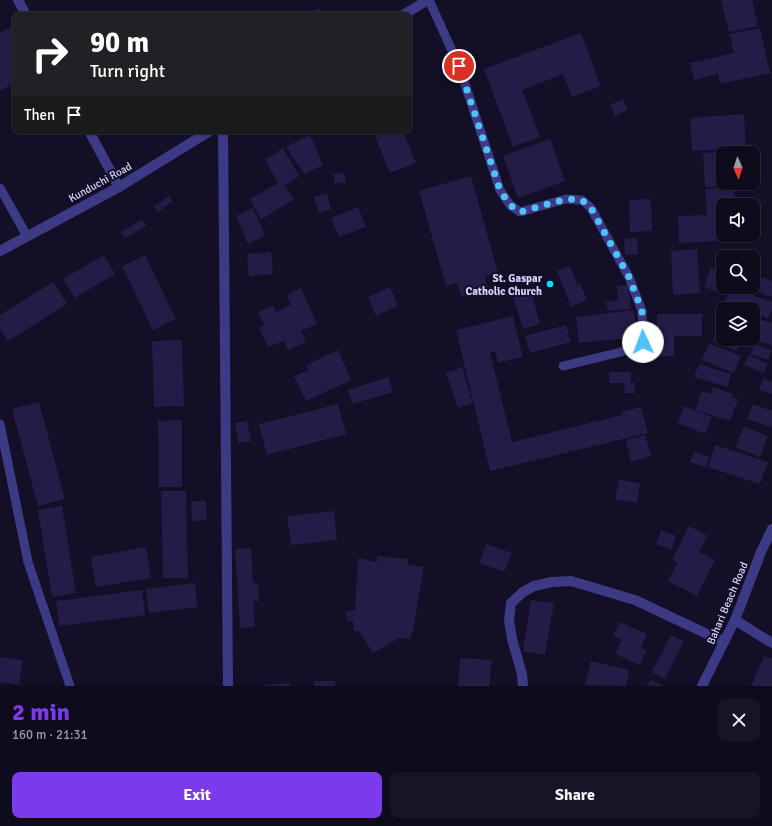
<!DOCTYPE html>
<html lang="en">
<head>
<meta charset="utf-8">
<style>
  body { margin:0; font-family:Signika,sans-serif; background:#171425; color:#f1f3f6; height:100vh; display:flex; flex-direction:column; font-size:15px; white-space:nowrap }
  * { box-sizing:border-box; margin:0 }
  p { font-size:13px; color:#9b9ba3 }
  .icon { flex:none; width:22px; height:22px; fill:none; stroke:currentColor; stroke-width:2; stroke-linecap:round; stroke-linejoin:round }
  .map { position:relative; height:686px; overflow:hidden }
  .side { display:flex; flex-direction:column; background:#0e0b1c; flex:1 }
  .side>* { flex:none }
  .banner { position:absolute; left:12px; top:12px; width:400px; height:122px; border-radius:8px; box-shadow:0 1px 3px #0004,0 0 0 1px #2e2b3b; background:#202124; color:#fff; overflow:hidden }
  .needle { width:26px; rotate:177deg }
  .tools { position:absolute; left:716px; top:146px; display:grid; gap:8px }
  .tools a { display:grid; place-items:center; width:44px; height:44px; border-radius:8px; background:#0e0b1c; box-shadow:0 1px 3px #0004,0 0 0 1px #2e2b3b; font-size:20px }
  .pin { position:absolute; display:grid; place-items:center; width:34px; height:34px; color:#fff; margin:-17px; border:2px solid #fff; border-radius:50%; box-shadow:0 1px 4px #0007 }
  .me { position:absolute; width:44px; margin:-22px; rotate:358deg; stroke-linejoin:round; filter:drop-shadow(0 0 3px #0008) }
  .turn { display:flex; align-items:center; gap:14px; height:84px; padding:0 12px; font-size:18px }
  .turn .icon { width:52px; height:52px; stroke-width:2.5 }
  .turn b { display:block; font-size:28px; line-height:34px }
  .then { display:flex; align-items:center; height:38px; padding:0 12px; background:#0003; gap:8px; font-size:15px }
  .round { display:grid; place-items:center; flex:none; width:42px; height:42px; border-radius:8px; background:#171425 }
  .summary { display:flex; align-items:center; justify-content:space-between; height:68px; padding:0 12px }
  h1 { font-size:24px; font-weight:700; line-height:30px; color:#7c3aed }
  .button { display:flex; gap:8px; margin-top:auto; padding:8px 12px }
  .button a { flex:1; height:46px; border-radius:8px; background:#7c3aed; color:#fff; font-size:16px; font-weight:700; line-height:46px; text-align:center }
  .button a+a { background:#171425; color:#f1f3f6 }
  .map>svg:first-child { display:block }
</style>
</head>
<body>
<div class="map">
<svg width="772" height="686" viewBox="0 0 772 686">
  <rect width="100%" height="100%" fill="#130f26"/>
  <g fill="#241b47">
    <polygon points="721,0 752,0 758,26 729,32"/>
    <polygon points="319,8 323,15 309,15 308,13"/>
    <polygon points="10,27 15,35 15,82 0,91 0,33"/>
    <polygon points="760,28 770,73 720,84 718,74 694,80 690,63 734,53 730,34"/>
    <polygon points="581,33 601,86 572,97 563,74 522,90 540,137 513,147 484,69"/>
    <polygon points="623,99 628,110 615,116 610,105"/>
    <polygon points="744,114 746,153 733,153 732,149 692,151 690,118"/>
    <polygon points="373,131 403,131 416,163 390,173"/>
    <polygon points="310,135 323,165 304,174 286,147"/>
    <polygon points="550,139 565,181 518,198 503,156"/>
    <polygon points="283,148 299,176 285,186 294,199 261,220 250,199 278,183 265,160"/>
    <polygon points="731,151 731,153 723,153 723,183 732,183 733,185 705,187 703,153"/>
    <polygon points="344,172 346,182 335,184 333,174"/>
    <polygon points="471,176 498,273 485,276 488,290 461,297 457,283 446,286 419,191"/>
    <polygon points="734,188 735,205 723,205 723,235 736,235 737,240 679,243 678,216 707,215 705,189"/>
    <polygon points="327,193 331,209 319,213 314,197"/>
    <polygon points="169,196 173,201 158,212 154,206"/>
    <polygon points="651,199 652,231 630,232 629,200"/>
    <polygon points="358,207 366,227 339,237 331,218"/>
    <polygon points="253,208 265,236 248,244 236,216"/>
    <polygon points="142,219 146,226 125,238 121,232"/>
    <polygon points="637,238 638,254 625,255 624,239"/>
    <polygon points="697,249 700,293 673,295 671,251"/>
    <polygon points="271,252 273,274 249,276 247,254"/>
    <polygon points="104,255 115,274 75,298 63,279"/>
    <polygon points="145,255 176,319 153,330 122,266"/>
    <polygon points="570,266 577,284 580,283 587,300 571,307 557,271"/>
    <polygon points="711,268 723,273 723,279 718,292 704,287"/>
    <polygon points="753,274 772,281 772,297 745,287 753,287"/>
    <polygon points="53,282 67,304 8,341 0,328 0,315"/>
    <polygon points="629,285 631,309 608,311 606,302 618,300 617,286"/>
    <polygon points="390,287 398,306 376,316 368,297"/>
    <polygon points="730,287 772,302 772,309 768,318 753,313 753,309 744,309 725,302"/>
    <polygon points="301,288 317,324 301,331 306,342 288,350 284,341 268,347 259,328 265,325 258,312 273,306 276,312 291,305 287,295"/>
    <polygon points="531,292 540,324 523,329 513,297"/>
    <polygon points="634,310 637,337 579,343 576,317"/>
    <polygon points="657,314 702,314 702,336 674,336 674,356 657,356"/>
    <polygon points="513,316 523,357 498,363 495,351 490,352 512,442 622,415 621,412 641,407 648,433 490,471 456,330"/>
    <polygon points="753,318 772,323 772,345 753,340"/>
    <polygon points="566,325 571,342 530,353 525,336"/>
    <polygon points="717,333 723,336 723,339 730,339 740,344 736,351 713,341"/>
    <polygon points="182,340 184,406 154,407 152,341"/>
    <polygon points="709,343 741,356 734,373 702,360"/>
    <polygon points="754,344 771,350 768,360 750,354"/>
    <polygon points="338,350 351,380 306,401 294,376 308,370 306,365"/>
    <polygon points="748,355 768,364 764,373 744,365"/>
    <polygon points="699,364 731,374 727,387 694,377"/>
    <polygon points="462,367 473,403 458,408 446,373"/>
    <polygon points="609,372 631,372 631,383 635,383 635,393 625,393 624,383 609,383"/>
    <polygon points="388,377 393,392 352,404 348,390"/>
    <polygon points="763,378 772,382 772,394 759,390"/>
    <polygon points="713,387 733,394 732,397 738,399 730,421 695,410 702,391 711,394"/>
    <polygon points="39,402 65,499 38,506 12,409"/>
    <polygon points="338,404 346,434 267,455 259,424"/>
    <polygon points="753,404 772,411 772,424 771,427 747,419"/>
    <polygon points="684,406 712,417 705,434 678,423"/>
    <polygon points="182,420 182,487 159,487 158,421"/>
    <polygon points="247,421 251,441 238,443 235,423"/>
    <polygon points="744,427 768,436 760,457 735,447"/>
    <polygon points="645,435 651,456 631,462 626,440"/>
    <polygon points="715,445 768,462 760,484 708,467"/>
    <polygon points="694,452 709,457 706,467 690,462"/>
    <polygon points="619,479 640,484 637,503 615,499"/>
    <polygon points="161,491 186,491 188,578 163,578"/>
    <polygon points="191,501 206,501 207,520 192,521"/>
    <polygon points="62,506 76,593 52,597 38,510"/>
    <polygon points="334,511 337,540 291,545 287,516"/>
    <polygon points="689,526 708,536 699,552 715,560 697,596 668,581 677,563 672,560"/>
    <polygon points="661,530 676,536 671,550 656,544"/>
    <polygon points="486,544 512,553 504,572 479,563"/>
    <polygon points="146,547 151,578 96,587 91,557"/>
    <polygon points="251,548 253,583 258,583 259,601 253,601 255,627 240,628 235,549"/>
    <polygon points="377,556 407,559 408,564 424,567 413,631 410,639 399,638 373,653 359,631 354,631 353,621 347,621 346,611 355,610 358,558 377,562"/>
    <polygon points="195,583 197,607 149,613 146,589"/>
    <polygon points="142,590 145,615 59,626 56,601"/>
    <polygon points="531,600 554,603 545,655 523,651"/>
    <polygon points="620,622 647,634 641,648 647,650 640,665 615,654 622,640 613,636"/>
    <polygon points="671,635 684,641 665,679 652,672"/>
    <polygon points="764,656 772,659 772,686 751,686"/>
    <polygon points="0,657 23,660 19,685 0,682"/>
    <polygon points="460,658 492,660 489,686 458,686"/>
    <polygon points="591,661 629,670 626,686 585,685"/>
    <polygon points="650,680 663,686 647,686"/>
    <rect x="314" y="681" width="21" height="5"/>
    <polygon points="290,683 290,686 267,686 267,685"/>
  </g>
  <g fill="none" stroke-linecap="round" stroke-linejoin="round">
    <g stroke="#3d3a85" stroke-width="9">
      <polyline points="429,0 459,66 500,190 510,205 520,212 566,199 582,200 591,208 629,277 642,311 643,342 621,352 563,366"/>
      <polyline points="0,188 27,236"/>
      <polyline points="0,424 28,562 70,686"/>
    </g>
    <g stroke="#3d3a85" stroke-width="10">
      <polyline points="18,0 26,15"/>
      <polyline points="403,15 428,0"/>
      <polyline points="89,131 119,187"/>
      <polyline points="223,131 228,686"/>
      <polyline points="0,251 119,187 210,131"/>
      <polyline points="735,620 772,643"/>
      <polyline points="523,686 522,674 512,639 509,620 511,603 523,592 534,586 552,582 571,581 635,600 724,642"/>
    </g>
    <polyline stroke="#3d3a85" stroke-width="10" points="702,686 735,620 761,552 772,529"/>
  </g>
  <g fill="none" stroke-linecap="round" stroke-linejoin="round">
    <polyline stroke="#4fc3f7" stroke-width="7" stroke-dasharray="0 12.6" points="459,66 500,190 510,205 520,212 566,199 582,200 591,208 629,277 642,311 643,342"/>
  </g>
  <circle fill="#00e5ff" stroke="#130f26" stroke-width="1.5" cx="550" cy="284" r="4"/>
  <g text-anchor="middle" stroke-width="4" stroke-linejoin="round" paint-order="stroke">
    <g font-size="11" fill="#d9d4ff" stroke="#130f26">
      <text transform="translate(100 182) rotate(-29)" y="4">Kunduchi Road</text>
      <text transform="translate(727 603) rotate(-67)" y="4">Bahari Beach Road</text>
    </g>
    <g font-size="11" font-weight="bold" fill="#d9d4ff" stroke="#130f26" text-anchor="end">
      <text x="542" y="282">St. Gaspar<tspan x="542" dy="13">Catholic Church</tspan></text>
    </g>
  </g>
</svg>
<div class="tools">
<a><svg class="needle" viewBox="-14 -14 28 28"><path d="M0-13l5 13h-10z" fill="#e53935"/><path d="M0 13l5-13h-10z" fill="#9b9ba3"/></svg></a>
<a><svg class="icon" aria-label="sound" viewBox="0 0 24 24"><path d="M4 9h4l5-4v14l-5-4H4zM17 9q2 3 0 6"/></svg></a>
<a><svg class="icon" aria-label="search" viewBox="0 0 24 24"><circle cx="10" cy="10" r="6"/><path d="M15 15l6 6"/></svg></a>
<a><svg class="icon" aria-label="layers" viewBox="0 0 24 24"><path d="M12 4l9 5-9 5-9-5zM3 14l9 5 9-5"/></svg></a>
</div>
<div class="pin" style="left:459px;top:66px;background:#d93025"><svg class="icon" aria-label="arrive" viewBox="0 0 24 24"><path d="M6 21V4h12l-3 4 3 4H6"/></svg></div>
<svg class="me" style="left:643px;top:342px" viewBox="-20 -20 40 40"><circle r="19" fill="#fff"/><path d="M0-13L10 11 0 6-10 11z" fill="#4fc3f7"/></svg>
<div class="banner">
<div class="turn"><svg class="icon" aria-label="right" viewBox="0 0 24 24"><path d="M7 20v-9h11M14 6l5 5-5 5"/></svg><div><b>90 m</b>Turn right</div></div>
<div class="then">Then<svg class="icon" aria-label="arrive" viewBox="0 0 24 24"><path d="M6 21V4h12l-3 4 3 4H6"/></svg></div>
</div>
</div>
<section class="side">
<div class="summary"><div><h1>2 min</h1><p>160 m · 21:31</p></div><a class="round"><svg class="icon" aria-label="close" viewBox="0 0 24 24"><path d="M6 6l12 12M18 6L6 18"/></svg></a></div>
<div class="button"><a>Exit</a><a>Share</a></div>
</section>
</body>
</html>
